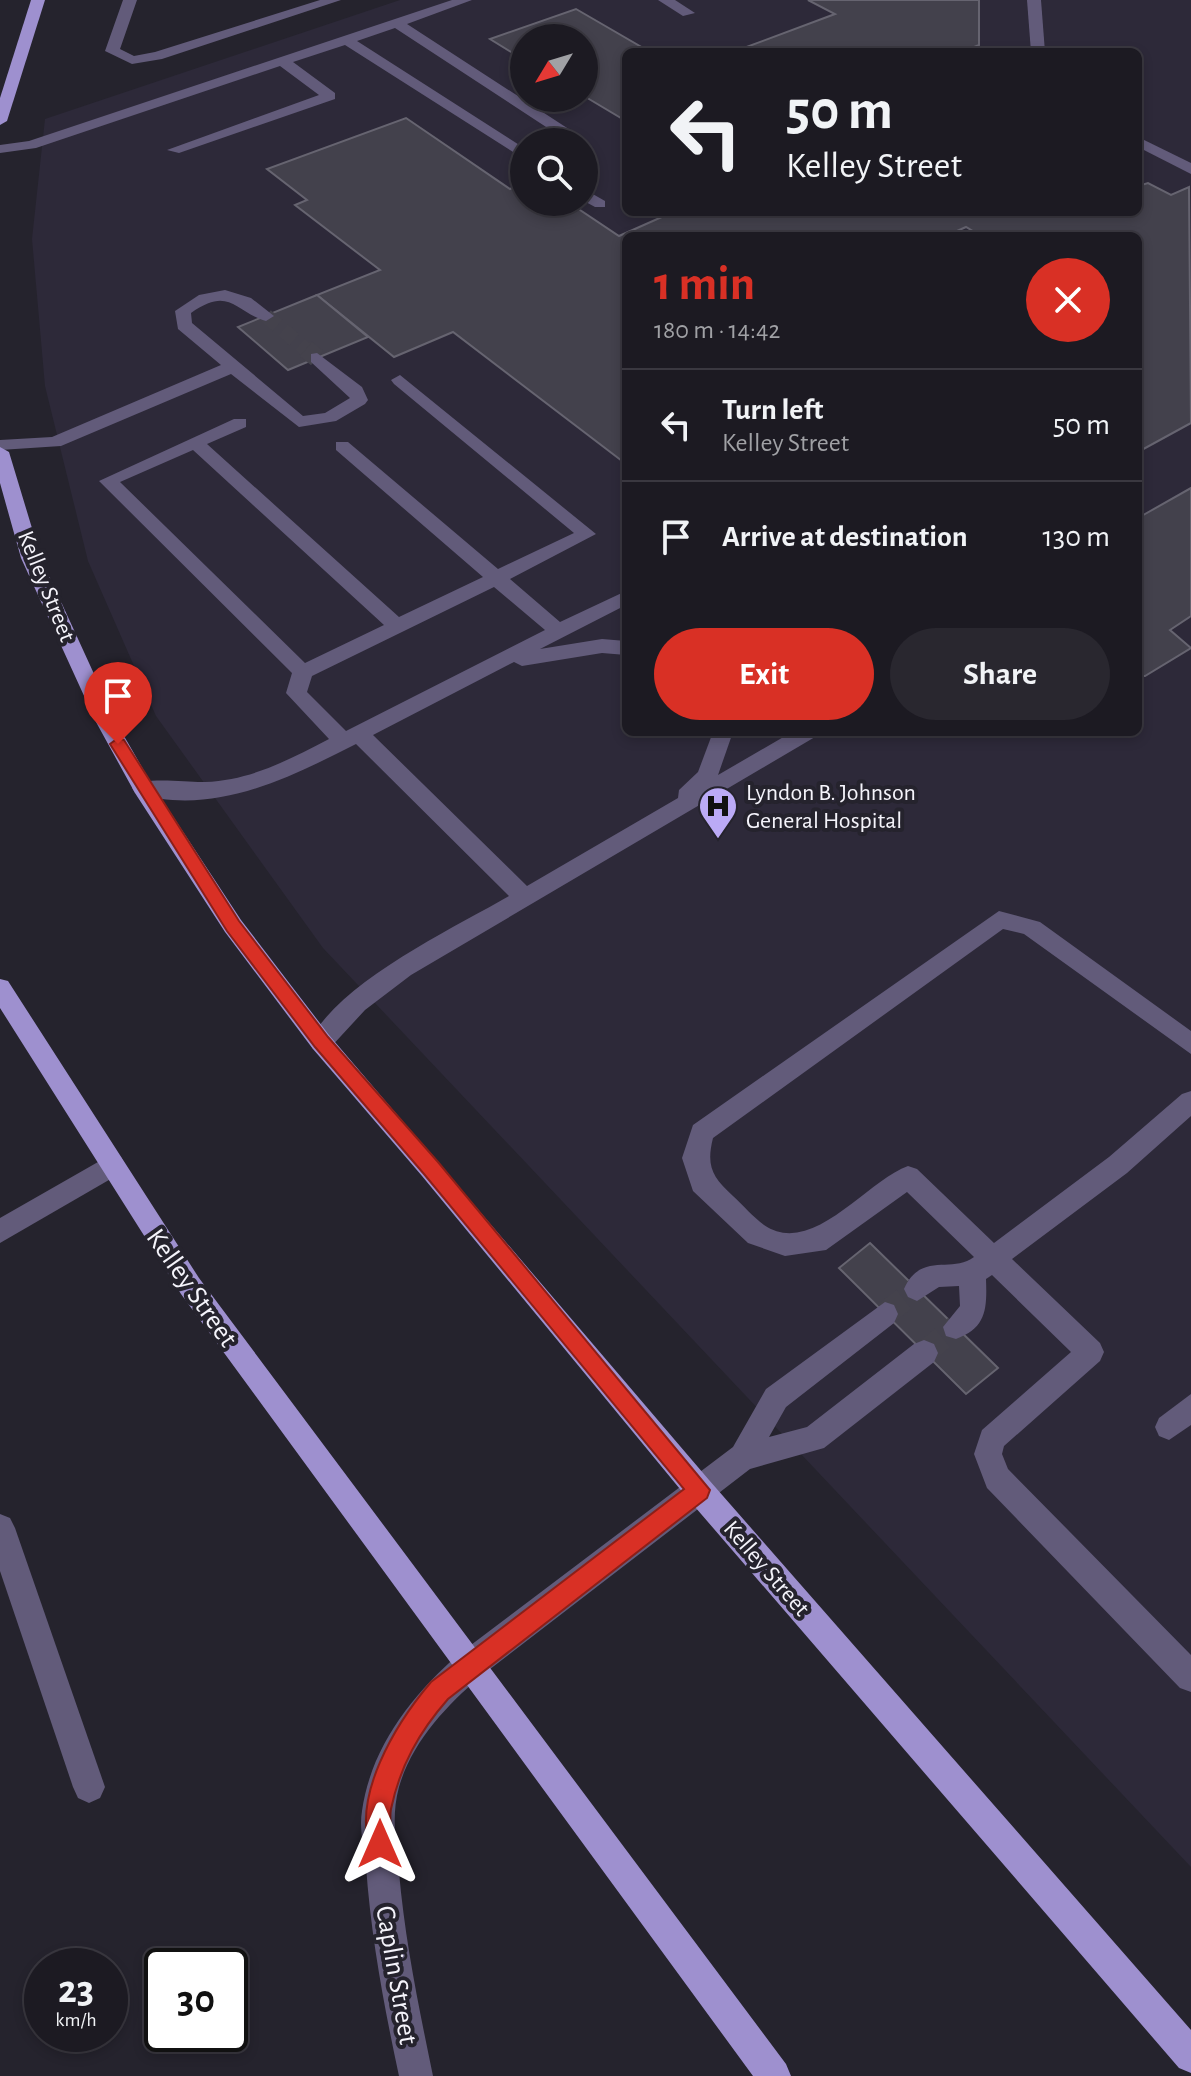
<!DOCTYPE html>
<html lang="en">
<head>
<meta charset="utf-8">
<style>
  body { margin:0; font-family:"Alegreya Sans",sans-serif; background:#29272f; color:#f1f3f6; height:100vh; display:flex; flex-direction:column; font-size:30px; white-space:nowrap }
  * { box-sizing:border-box; margin:0 }
  p { font-size:26px; color:#a0a1a5 }
  .icon { flex:none; width:44px; height:44px; fill:none; stroke:currentColor; stroke-width:2; stroke-linecap:round; stroke-linejoin:round }
  .map { position:relative; flex:1; overflow:hidden }
  .side { position:absolute; left:622px; top:232px; width:520px; height:504px; display:flex; flex-direction:column; background:#1c1a22; border-radius:12px; box-shadow:0 4px 12px #0003,0 0 0 2px #3a3840 }
  .side>* { flex:none }
  .top-card { position:absolute; left:622px; top:48px; width:520px; height:168px; border-radius:12px; box-shadow:0 4px 12px #0003,0 0 0 2px #3a3840; background:#1c1a22; color:#f1f3f6; overflow:hidden }
  .needle { width:52px; rotate:232deg }
  .fabs { position:absolute; left:510px; top:24px; display:grid; gap:16px }
  .fabs a { display:grid; place-items:center; width:88px; height:88px; border-radius:50%; background:#1c1a22; box-shadow:0 4px 12px #0003,0 0 0 2px #3a3840; font-size:40px }
  .speed { position:absolute; left:24px; top:1948px; display:flex; gap:16px; font-size:40px; font-weight:700; text-align:center }
  .speed>* { display:grid; place-content:center; width:104px; height:104px; border-radius:50%; background:#1c1a22; box-shadow:0 4px 12px #0003,0 0 0 2px #3a3840; line-height:1 }
  .speed small { font-size:20px; font-weight:400 }
  .speed .limit { border:4px solid #111; border-radius:12px; background:#fff; color:#111 }
  .pin { position:absolute; display:grid; place-items:center; width:68px; height:68px; color:#fff; margin:-82px -34px; border-radius:50% 50% 50% 0; rotate:-45deg; box-shadow:0 0 8px #0007 }
  .pin .icon { rotate:45deg }
  .me { position:absolute; width:88px; margin:-44px; rotate:0deg; stroke-linejoin:round; filter:drop-shadow(0 0 6px #0008) }
  .turn { display:flex; align-items:center; gap:28px; height:168px; padding:0 32px; font-size:36px }
  .turn .icon { width:104px; height:104px; stroke-width:2.5 }
  .turn b { display:block; font-size:56px; line-height:68px }
  .round { display:grid; place-items:center; flex:none; width:84px; height:84px; border-radius:42px; background:#29272f }
  .head { display:flex; align-items:center; justify-content:space-between; height:136px; padding:0 32px }
  h1 { font-size:48px; font-weight:700; line-height:60px; color:#d93025 }
  .cta { display:flex; gap:16px; margin-top:auto; padding:16px 32px }
  .cta a { flex:1; height:92px; border-radius:48px; background:#d93025; color:#fff; font-size:32px; font-weight:700; line-height:92px; text-align:center }
  .cta a+a { background:#29272f; color:#f1f3f6 }
  ul { padding:0; list-style:none }
  li { display:flex; align-items:center; gap:24px; height:112px; padding:0 32px; border-top:2px solid #3a3840 }
  li div { flex:1 }
  li b { display:block; font-size:30px }
  li em { font-style:normal }
  .map>svg:first-child { display:block }
</style>
</head>
<body>
<div class="map">
<svg width="1191" height="2076" viewBox="0 0 1191 2076">
  <rect width="100%" height="100%" fill="#25232d"/>
  <path fill="#2d2939" fill-rule="evenodd" d="M 400,0 L 1191,0 L 1191,1867 L 323,948 L 156,716 L 88,561 L 45,386 L 32,239 L 45,119 ZM 524,38 L 584,38 L 584,98 L 524,98 ZM 626,52 L 1138,52 L 1138,212 L 626,212 ZM 524,142 L 584,142 L 584,202 L 524,202 ZM 626,236 L 1138,236 L 1138,732 L 626,732 Z"/>
  <g fill="#43414c" stroke="#666470" stroke-width="2">
    <polygon points="808,0 979,0 979,45 962,52 733,52 835,14"/>
    <polygon points="576,9 650,52 626,52 626,121 584,96 584,38 524,38 524,60 490,39"/>
    <polygon points="406,118 510,189 524,183 524,202 568,202 619,236 673,212 1138,212 1138,186 1148,183 1171,195 1189,187 1191,423 1138,452 1138,236 981,236 966,227 946,236 626,236 626,464 453,332 394,357 317,295 380,270 295,205 307,200 267,169"/>
    <polygon points="317,295 368,337 288,370 238,327"/>
    <polygon points="1191,488 1191,616 1170,630 1191,648 1145,676 1138,676 1138,518"/>
    <polygon points="870,1243 998,1368 966,1394 839,1268"/>
  </g>
  <g fill="none" stroke-linecap="round" stroke-linejoin="round">
    <polyline stroke="#44424c" stroke-width="15" stroke-dasharray="15 7" stroke-linecap="butt" points="266,316 308,351"/>
    <polyline stroke="#44424c" stroke-width="19" stroke-dasharray="19 10" stroke-linecap="butt" points="306,349 317,358"/>
    <g stroke="#44424c" stroke-width="24" stroke-dasharray="24 12" stroke-linecap="butt">
      <polyline points="885,1314 917,1289"/>
      <polyline points="924,1353 956,1327"/>
    </g>
    <g fill="#625b7a" fill-rule="evenodd">
      <polygon points="123,0 137,0 120,49 134,56 155,52 320,0 341,0 162,59 132,64 105,51"/>
      <polygon points="452,0 472,0 407,24 584,139 584,145 584,142 569,142 395,28 357,41 524,148 524,159 345,45 293,62 335,93 335,99 179,153 167,150 319,95 280,66 36,148 0,153 0,145 29,141"/>
      <polygon points="658,0 675,0 695,13 683,16"/>
      <polygon points="1027,0 1041,0 1045,52 1031,52"/>
      <polygon points="1138,137 1191,163 1191,174 1138,147"/>
      <polygon points="584,189 605,201 605,207 595,207 584,201"/>
      <path d="M 225,290 L 251,298 L 274,316 L 266,321 C 233,311 230,286 191,313 L 192,323 L 303,416 L 325,413 L 350,398 L 311,362 L 311,354 L 317,353 L 362,387 L 368,400 L 365,404 L 336,421 L 299,427 L 231,374 L 61,446 L 0,450 L 0,440 L 52,437 L 221,365 L 178,329 L 175,311 L 199,295 Z"/>
      <path d="M 400,375 L 596,534 L 510,579 L 560,622 L 626,591 L 626,605 L 540,649 L 602,639 L 626,641 L 626,655 L 602,653 L 522,666 L 514,662 L 373,735 L 527,886 L 678,798 L 679,790 L 698,772 L 713,732 L 733,732 L 718,775 L 792,732 L 818,732 L 815,737 L 411,975 L 365,1010 L 329,1049 L 321,1052 L 313,1049 L 309,1042 C 339,982 452,929 509,896 L 356,744 C 289,778 213,817 135,793 L 132,788 C 140,775 189,783 205,782 C 252,780 288,760 329,739 L 286,693 L 292,673 L 99,481 L 234,419 L 246,419 L 246,427 L 207,444 L 399,617 L 483,577 L 336,450 L 336,442 L 348,442 L 498,569 L 574,533 L 394,384 L 391,380 ZM 193,450 L 384,625 L 305,663 L 120,482 ZM 494,587 L 545,630 L 346,731 L 307,692 L 312,676 Z"/>
      <path d="M 999,911 L 1040,922 L 1191,1031 L 1191,1054 L 1024,934 L 1003,929 L 713,1138 C 706,1166 712,1177 733,1196 C 743,1205 753,1217 764,1225 C 812,1258 866,1181 908,1166 L 917,1169 L 994,1243 L 1109,1157 L 1182,1094 L 1191,1091 L 1191,1116 L 1127,1173 L 1012,1259 L 1100,1343 L 1104,1352 L 1100,1361 L 1004,1446 L 1002,1454 L 1008,1469 L 1191,1655 L 1191,1692 L 1180,1688 L 987,1488 L 974,1454 L 982,1430 L 1071,1352 L 992,1275 L 986,1279 C 987,1308 987,1328 956,1339 L 946,1336 L 943,1327 L 960,1306 L 959,1286 L 939,1287 L 917,1301 L 908,1297 L 904,1289 C 921,1251 951,1274 974,1257 L 907,1192 L 826,1250 L 785,1256 L 748,1243 L 693,1191 L 682,1158 L 693,1125 Z"/>
      <polygon points="112,1154 121,1157 125,1165 121,1173 0,1243 0,1218"/>
      <path d="M 885,1302 L 894,1305 L 898,1314 L 894,1323 L 786,1407 L 769,1437 L 807,1427 L 914,1344 L 924,1340 L 934,1344 L 938,1353 L 934,1362 L 824,1448 L 750,1469 L 481,1676 C 446,1706 412,1742 399,1787 C 391,1816 396,1843 399,1872 C 405,1941 419,2008 433,2076 L 399,2076 C 384,2006 371,1937 366,1866 C 364,1848 359,1829 362,1811 C 371,1747 412,1695 459,1654 L 733,1447 L 766,1389 Z"/>
      <polygon points="1191,1394 1191,1425 1169,1440 1159,1436 1155,1427 1159,1418"/>
      <polygon points="0,1514 10,1518 15,1528 105,1787 100,1798 89,1803 78,1798 73,1787 0,1571"/>
    </g>
    <g fill="#9e90cf" fill-rule="evenodd">
      <polygon points="31,0 45,0 7,121 0,125 0,98"/>
      <polygon points="0,447 9,452 41,558 116,722 151,783 241,920 329,1035 709,1480 1191,2030 1191,2073 1179,2068 689,1500 422,1176 313,1049 225,932 135,793 96,722 21,558 0,483"/>
      <polygon points="0,979 8,981 199,1278 786,2064 791,2076 753,2076 181,1294 0,1008"/>
    </g>
  </g>
  <path fill="#d93025" stroke="#8d1f18" stroke-width="2" d="M 118,738 L 124,740 L 239,921 L 328,1037 L 438,1162 L 710,1490 L 707,1498 L 448,1699 C 419,1732 400,1766 391,1809 C 388,1824 395,1838 389,1853 L 380,1856 L 372,1853 C 349,1798 397,1722 431,1682 L 684,1489 L 424,1174 L 315,1047 L 227,931 L 110,744 Z"/>
  <defs>
    <symbol id="hospital-pin" viewBox="-11 -11 22 30"><path d="M0 17L-7.5 6A9.5 9.5 0 1 1 7.5 6Z" fill="#bbaaf6" stroke="#25232d"/><path d="M-5-5h3v3.5h4V-5h3V5h-3V1.5h-4V5h-3Z" fill="#111"/></symbol>
  </defs>
  <g fill-rule="evenodd">
    <use href="#hospital-pin" x="696" y="784" width="44" height="60"/>
  </g>
  <g text-anchor="middle" stroke-width="8" stroke-linejoin="round" paint-order="stroke">
    <g font-size="24" fill="#f5f4fb" stroke="#25232d">
      <text transform="translate(47 586) rotate(68)" y="8">Kelley Street</text>
      <text transform="translate(767 1568) rotate(49)" y="8">Kelley Street</text>
    </g>
    <g font-size="24" fill="#f5f4fb" stroke="#25232d" text-anchor="start">
      <text x="746" y="800">Lyndon B. Johnson<tspan x="746" dy="28">General Hospital</tspan></text>
    </g>
    <g font-size="28" fill="#f5f4fb" stroke="#25232d">
      <text transform="translate(193 1287) rotate(55)" y="10">Kelley Street</text>
      <text transform="translate(398 1975) rotate(80)" y="10">Caplin Street</text>
    </g>
  </g>
</svg>
<div class="fabs">
<a><svg class="needle" viewBox="-14 -14 28 28"><path d="M0-13l5 13h-10z" fill="#e53935"/><path d="M0 13l5-13h-10z" fill="#a0a1a5"/></svg></a>
<a><svg class="icon" aria-label="search" viewBox="0 0 24 24"><circle cx="10" cy="10" r="6"/><path d="M15 15l6 6"/></svg></a>
</div>
<div class="speed"><div>23<small>km/h</small></div><div class="limit">30</div></div>
<div class="pin" style="left:118px;top:744px;background:#d93025"><svg class="icon" aria-label="arrive" viewBox="0 0 24 24"><path d="M6 21V4h12l-3 4 3 4H6"/></svg></div>
<svg class="me" style="left:380px;top:1844px" viewBox="-20 -20 40 40"><path d="M0-17L14 15 0 8-14 15z" fill="#d93025" stroke="#fff" stroke-width="4"/></svg>
<div class="top-card">
<div class="turn"><svg class="icon" aria-label="left" viewBox="0 0 24 24"><path d="M17 20v-9H6M10 6l-5 5 5 5"/></svg><div><b>50 m</b>Kelley Street</div></div>
</div>
<section class="side">
<div class="head"><div><h1>1 min</h1><p>180 m · 14:42</p></div><a class="round" style="background:#d93025;color:#fff"><svg class="icon" aria-label="close" viewBox="0 0 24 24"><path d="M6 6l12 12M18 6L6 18"/></svg></a></div>
<ul>
<li><svg class="icon" aria-label="left" viewBox="0 0 24 24"><path d="M17 20v-9H6M10 6l-5 5 5 5"/></svg><div><b>Turn left</b><p>Kelley Street</p></div><em>50 m</em></li>
<li><svg class="icon" aria-label="arrive" viewBox="0 0 24 24"><path d="M6 21V4h12l-3 4 3 4H6"/></svg><div><b>Arrive at destination</b></div><em>130 m</em></li>
</ul>
<div class="cta"><a>Exit</a><a>Share</a></div>
</section>
</div>
</body>
</html>
